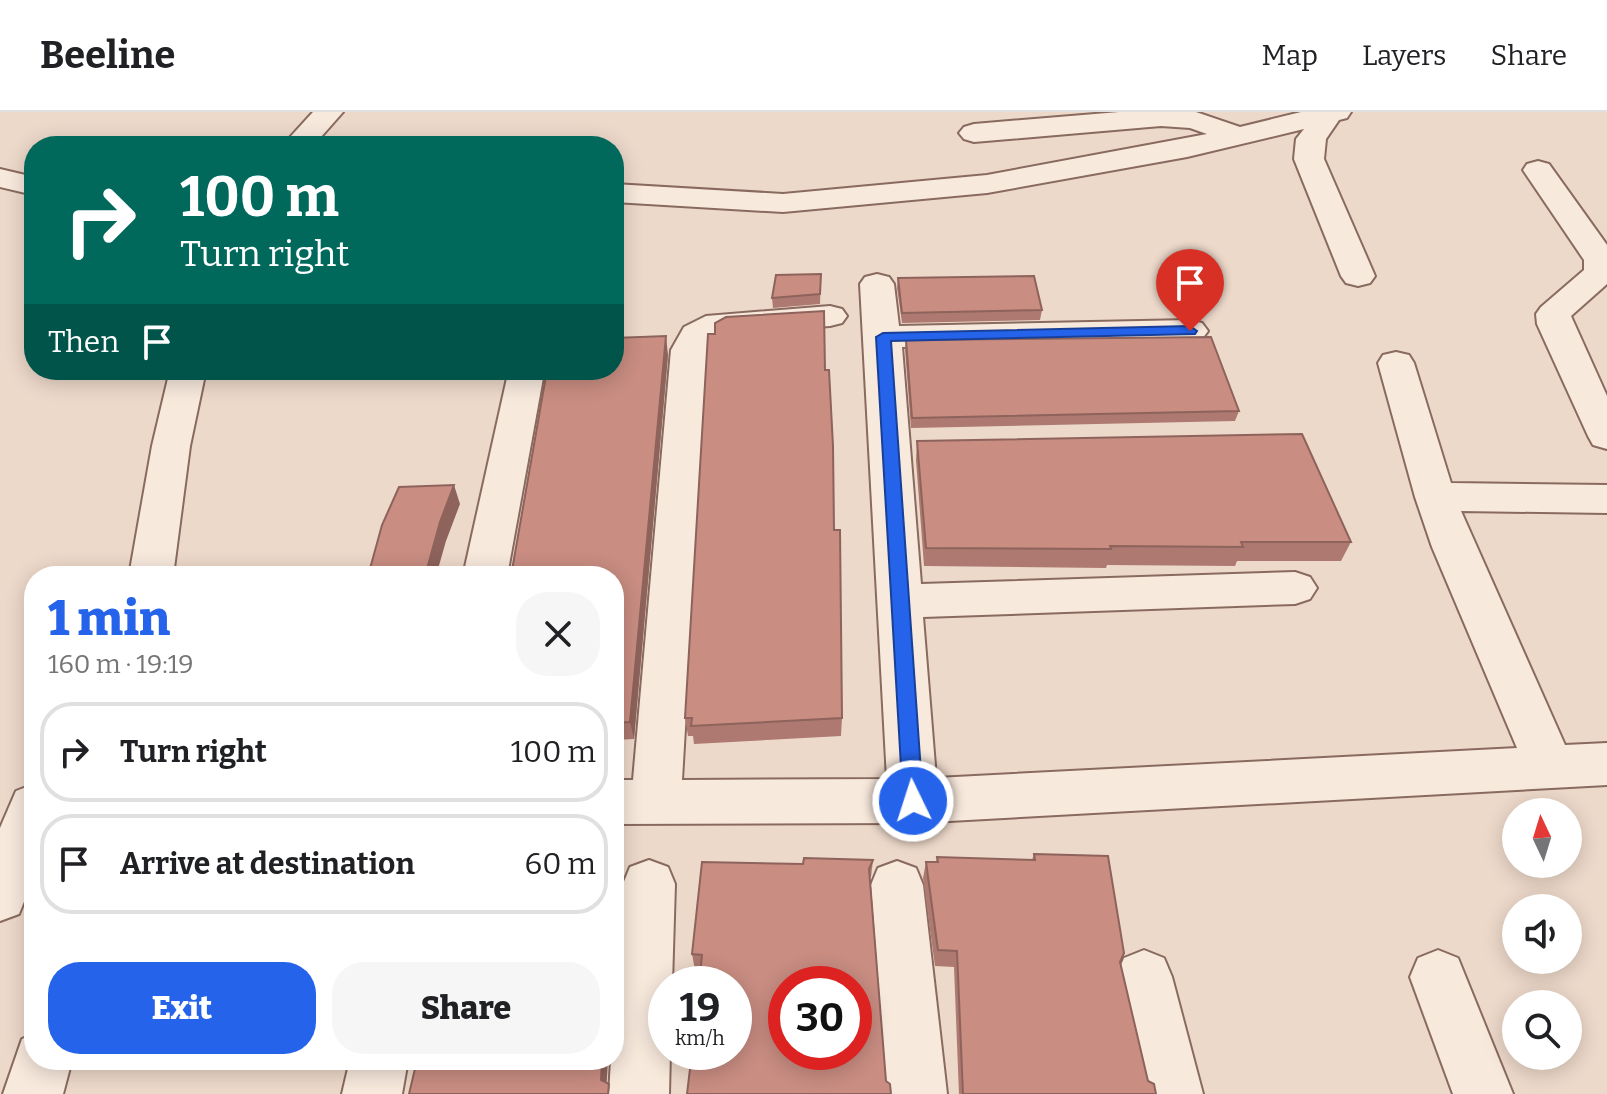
<!DOCTYPE html>
<html lang="en">
<head>
<meta charset="utf-8">
<style>
  body { margin:0; font-family:Bitter,serif; background:#f6f6f6; color:#202124; height:100vh; display:flex; flex-direction:column; font-size:30px; white-space:nowrap }
  * { box-sizing:border-box; margin:0 }
  p { font-size:26px; color:#757577 }
  .icon { flex:none; width:44px; height:44px; fill:none; stroke:currentColor; stroke-width:2; stroke-linecap:round; stroke-linejoin:round }
  .map { position:relative; flex:1; overflow:hidden }
  .sheet { position:absolute; left:24px; top:454px; width:600px; height:504px; display:flex; flex-direction:column; background:#fff; border-radius:32px; box-shadow:0 4px 20px #0003 }
  .sheet>* { flex:none }
  .banner { position:absolute; left:24px; top:24px; width:600px; height:244px; border-radius:32px; box-shadow:0 4px 20px #0003; background:#00695c; color:#fff; overflow:hidden }
  .needle { width:52px; rotate:356deg }
  .controls { position:absolute; left:1502px; top:686px; display:grid; gap:16px }
  .controls a { display:grid; place-items:center; width:80px; height:80px; border-radius:50%; background:#fff; box-shadow:0 4px 20px #0003; font-size:40px }
  .speed { position:absolute; left:648px; top:854px; display:flex; gap:16px; font-size:40px; font-weight:700; text-align:center }
  .speed>* { display:grid; place-content:center; width:104px; height:104px; border-radius:50%; background:#fff; box-shadow:0 4px 20px #0003; line-height:1 }
  .speed small { font-size:20px; font-weight:400 }
  .speed .limit { border:12px solid #d22; background:#fff; color:#111 }
  .pin { position:absolute; display:grid; place-items:center; width:68px; height:68px; color:#fff; margin:-82px -34px; border-radius:50% 50% 50% 0; rotate:-45deg; box-shadow:0 0 8px #0007 }
  .pin .icon { rotate:45deg }
  .me { position:absolute; width:88px; margin:-44px; rotate:356deg; stroke-linejoin:round; filter:drop-shadow(0 0 6px #0008) }
  .turn { display:flex; align-items:center; gap:28px; height:168px; padding:0 24px; font-size:36px }
  .turn .icon { width:104px; height:104px; stroke-width:2.5 }
  .turn b { display:block; font-size:56px; line-height:68px }
  .then { display:flex; align-items:center; height:76px; padding:0 24px; background:#0003; gap:16px; font-size:30px }
  .round { display:grid; place-items:center; flex:none; width:84px; height:84px; border-radius:32px; background:#f6f6f6 }
  .head { display:flex; align-items:center; justify-content:space-between; height:136px; padding:0 24px }
  h1 { font-size:48px; font-weight:800; line-height:60px; color:#2563eb }
  .button { display:flex; gap:16px; margin-top:auto; padding:16px 24px }
  .button a { flex:1; height:92px; border-radius:32px; background:#2563eb; color:#fff; font-size:32px; font-weight:800; line-height:92px; text-align:center }
  .button a+a { background:#f6f6f6; color:#202124 }
  ul { padding:0; list-style:none }
  li { display:flex; align-items:center; gap:24px; height:100px; margin:0 16px 12px; padding:0 8px; border:4px solid #e0e0e0; border-radius:32px }
  li div { flex:1 }
  li b { display:block; font-size:30px }
  li em { font-style:normal }
  header { display:flex; align-items:center; gap:48px; box-sizing:border-box; height:112px; padding:0 40px; background:#fff; border-bottom:2px solid #e0e0e0 }
  header strong { font-size:38px }
  nav { display:flex; gap:44px; margin-inline-start:auto; font-size:28px }
  .map>svg:first-child { display:block }
</style>
</head>
<body>
<header>
<strong>Beeline</strong>
<nav><a>Map</a><a>Layers</a><a>Share</a></nav>
</header>
<div class="map">
<svg width="1607" height="982" viewBox="0 0 1607 982">
  <rect width="100%" height="100%" fill="#edd9ca"/>
  <g fill="none" stroke-linecap="round" stroke-linejoin="round">
    <defs>
      <g id="minor">
        <polygon points="313,0 343,0 313,34 282,34"/>
        <polygon points="1119,0 1196,0 1240,15 1301,0 1351,0 1347,6 1339,8 1326,27 1324,47 1375,164 1370,171 1358,174 1346,171 1341,164 1294,47 1296,27 1304,17 1187,45 987,81 783,100 614,90 614,72 783,82 987,63 1207,22 1190,16 1161,14 974,30 964,27 959,21 964,15 974,12"/>
        <polygon points="1538,49 1549,52 1607,133 1607,172 1571,204 1607,284 1607,337 1593,333 1588,324 1537,212 1536,202 1541,195 1584,158 1584,148 1523,58 1527,52"/>
        <polygon points="0,57 34,65 34,83 0,75"/>
        <polygon points="877,162 889,165 894,172 899,214 1190,208 1202,211 1208,219 1202,227 1190,230 902,235 921,472 1295,460 1310,465 1317,476 1310,487 1295,492 923,505 936,666 1517,636 1432,435 1415,385 1378,251 1383,243 1396,240 1409,243 1414,251 1451,371 1607,373 1607,401 1461,399 1565,633 1607,631 1607,673 913,711 614,712 614,668 633,668 671,238 684,215 706,204 830,194 842,197 847,204 842,211 830,214 726,221 711,230 707,238 682,668 887,667 860,172 865,165"/>
        <polygon points="170,258 206,258 190,334 173,464 129,464 152,334"/>
        <polygon points="512,258 538,258 543,266 507,464 463,464 507,266"/>
        <polygon points="34,672 34,765 19,802 0,809 0,716 16,679"/>
        <polygon points="649,748 668,755 675,772 672,872 666,872 666,940 670,940 669,982 609,982 611,948 614,948 623,772 630,755"/>
        <polygon points="897,749 916,756 923,773 947,982 887,982 871,773 878,756"/>
        <polygon points="1144,838 1164,846 1172,865 1203,982 1143,982 1116,865 1124,846"/>
        <polygon points="1438,838 1458,846 1513,982 1453,982 1410,865 1418,846"/>
        <polygon points="34,922 34,948 72,948 63,982 3,982 22,927"/>
        <polygon points="350,948 408,948 402,982 342,982"/>
      </g>
    </defs>
    <use href="#minor" stroke="#896a5f" stroke-width="4"/>
    <use href="#minor" fill="#f8e9dd" fill-rule="evenodd"/>
  </g>
  <g fill="#ad7970">
    <polygon points="821,162 820,192 773,196 772,186"/>
    <polygon points="898,166 1042,198 1040,208 902,211 897,176"/>
    <polygon points="906,228 1239,299 1235,309 911,316 905,238"/>
    <polygon points="668,243 634,627 614,628 614,464"/>
    <polygon points="917,329 1351,430 1341,449 1237,449 1235,454 1107,453 1106,456 924,454 916,348"/>
    <polygon points="834,418 842,606 841,624 694,632 693,624 688,624 685,606"/>
    <polygon points="1034,742 1120,850 1148,969 1156,982 959,982 954,855 935,854 923,766 926,750 936,750 937,745 1032,748"/>
    <polygon points="873,748 871,765 700,858 695,858 692,842"/>
  </g>
  <g fill="#8d635b">
    <polygon points="666,224 668,243 634,627 630,610"/>
    <polygon points="454,373 460,392 446,429 436,464 425,464 440,410"/>
    <polygon points="620,746 624,763 620,772 614,858 614,783 616,755"/>
    <polygon points="602,948 608,948 606,982 601,968"/>
  </g>
  <g fill="#c98d82" stroke="#8d635b" stroke-width="2" fill-rule="evenodd">
    <polygon points="821,162 820,182 772,186 776,163"/>
    <polygon points="1034,164 1042,198 902,201 898,166"/>
    <polygon points="824,199 825,258 829,258 833,334 834,418 840,418 842,606 691,614 692,606 685,606 708,222 715,222 715,211 726,205"/>
    <polygon points="666,224 630,610 614,611 614,464 511,464 547,258 614,258 614,226"/>
    <polygon points="1211,225 1239,299 912,306 906,228"/>
    <polygon points="1302,322 1351,430 1241,430 1243,435 1110,434 1111,437 926,436 917,329"/>
    <polygon points="454,373 440,410 425,464 368,464 382,413 399,375"/>
    <polygon points="1034,742 1108,744 1124,841 1120,850 1148,969 1154,972 1156,982 963,982 957,839 938,838 926,750 938,750 937,745 1035,748"/>
    <polygon points="614,746 620,746 616,755 614,783"/>
    <path d="M 804,746 L 873,748 L 869,757 L 886,969 L 890,972 L 891,982 L 687,982 L 692,940 L 734,940 L 734,872 L 699,872 L 702,843 L 692,842 L 702,750 L 803,752 ZM 786,872 L 854,872 L 854,940 L 786,940 Z"/>
    <polygon points="417,948 602,948 601,968 609,972 608,982 409,982"/>
  </g>
  <polygon fill="#2563eb" stroke="#184099" stroke-width="2" points="1190,214 1197,219 1195,222 891,229 923,689 920,695 913,698 906,695 903,689 876,225 883,221"/>
</svg>
<div class="controls">
<a><svg class="needle" viewBox="-14 -14 28 28"><path d="M0-13l5 13h-10z" fill="#e53935"/><path d="M0 13l5-13h-10z" fill="#757577"/></svg></a>
<a><svg class="icon" aria-label="sound" viewBox="0 0 24 24"><path d="M4 9h4l5-4v14l-5-4H4zM17 9q2 3 0 6"/></svg></a>
<a><svg class="icon" aria-label="search" viewBox="0 0 24 24"><circle cx="10" cy="10" r="6"/><path d="M15 15l6 6"/></svg></a>
</div>
<div class="speed"><div>19<small>km/h</small></div><div class="limit">30</div></div>
<div class="pin" style="left:1190px;top:219px;background:#d93025"><svg class="icon" aria-label="arrive" viewBox="0 0 24 24"><path d="M6 21V4h12l-3 4 3 4H6"/></svg></div>
<svg class="me" style="left:913px;top:689px" viewBox="-20 -20 40 40"><circle r="17" fill="#2563eb" stroke="#fff" stroke-width="3"/><path d="M0-11L8 9 0 5-8 9z" fill="#fff"/></svg>
<div class="banner">
<div class="turn"><svg class="icon" aria-label="right" viewBox="0 0 24 24"><path d="M7 20v-9h11M14 6l5 5-5 5"/></svg><div><b>100 m</b>Turn right</div></div>
<div class="then">Then<svg class="icon" aria-label="arrive" viewBox="0 0 24 24"><path d="M6 21V4h12l-3 4 3 4H6"/></svg></div>
</div>
<section class="sheet">
<div class="head"><div><h1>1 min</h1><p>160 m · 19:19</p></div><a class="round"><svg class="icon" aria-label="close" viewBox="0 0 24 24"><path d="M6 6l12 12M18 6L6 18"/></svg></a></div>
<ul>
<li><svg class="icon" aria-label="right" viewBox="0 0 24 24"><path d="M7 20v-9h11M14 6l5 5-5 5"/></svg><div><b>Turn right</b></div><em>100 m</em></li>
<li><svg class="icon" aria-label="arrive" viewBox="0 0 24 24"><path d="M6 21V4h12l-3 4 3 4H6"/></svg><div><b>Arrive at destination</b></div><em>60 m</em></li>
</ul>
<div class="button"><a>Exit</a><a>Share</a></div>
</section>
</div>
</body>
</html>
